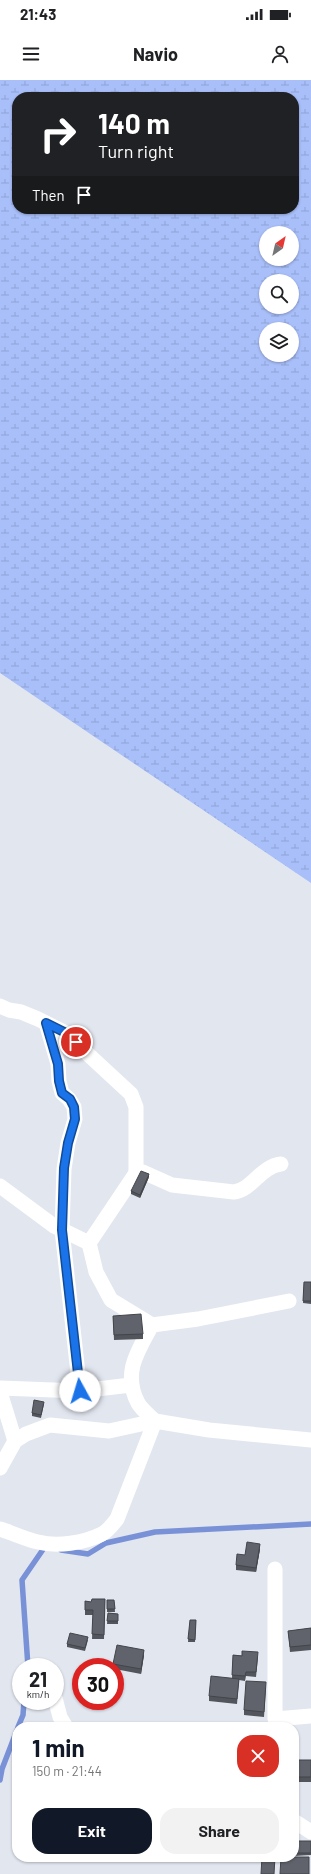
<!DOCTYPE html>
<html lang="en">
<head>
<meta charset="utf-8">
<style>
  body { margin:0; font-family:Barlow,sans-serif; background:#f2f2f2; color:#202124; height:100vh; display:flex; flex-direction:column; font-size:15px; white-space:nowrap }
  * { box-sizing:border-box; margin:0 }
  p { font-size:13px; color:#757577 }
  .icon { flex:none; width:22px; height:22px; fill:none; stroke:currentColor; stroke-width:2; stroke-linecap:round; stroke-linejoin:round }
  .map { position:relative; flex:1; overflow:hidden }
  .details { position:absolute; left:12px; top:1642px; width:287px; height:140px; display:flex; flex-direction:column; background:#fff; border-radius:16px; box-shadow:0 1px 3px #0004 }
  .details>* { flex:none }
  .banner { position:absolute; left:12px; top:12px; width:287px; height:122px; border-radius:16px; box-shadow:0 1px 3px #0004; background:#202124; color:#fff; overflow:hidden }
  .needle { width:26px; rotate:34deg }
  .fabs { position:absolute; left:259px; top:146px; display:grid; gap:8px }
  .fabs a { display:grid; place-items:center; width:40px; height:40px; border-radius:50%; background:#fff; box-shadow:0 1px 3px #0004; font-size:20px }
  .speed { position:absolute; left:12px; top:1578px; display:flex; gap:8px; font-size:20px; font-weight:700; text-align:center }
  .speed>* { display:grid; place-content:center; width:52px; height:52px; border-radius:50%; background:#fff; box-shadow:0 1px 3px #0004; line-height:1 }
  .speed small { font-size:10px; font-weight:400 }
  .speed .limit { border:6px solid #d22; background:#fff; color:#111 }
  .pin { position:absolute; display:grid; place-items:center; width:34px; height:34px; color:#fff; margin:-17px; border:2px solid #fff; border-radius:50%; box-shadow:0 1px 4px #0007 }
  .me { position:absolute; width:44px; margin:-22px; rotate:354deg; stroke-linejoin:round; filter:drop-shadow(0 0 3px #0008) }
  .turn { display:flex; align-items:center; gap:14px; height:84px; padding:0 20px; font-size:18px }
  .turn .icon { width:52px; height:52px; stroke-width:2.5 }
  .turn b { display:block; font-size:28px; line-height:34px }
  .then { display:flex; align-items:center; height:38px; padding:0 20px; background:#0003; gap:8px; font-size:15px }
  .round { display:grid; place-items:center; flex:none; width:42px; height:42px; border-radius:16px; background:#f2f2f2 }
  .overview { display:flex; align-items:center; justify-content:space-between; height:68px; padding:0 20px }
  h1 { font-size:24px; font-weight:700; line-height:30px; color:#111827 }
  .primary-button { display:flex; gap:8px; margin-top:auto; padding:8px 20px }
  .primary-button a { flex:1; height:46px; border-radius:16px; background:#111827; color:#fff; font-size:16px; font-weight:700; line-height:46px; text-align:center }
  .primary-button a+a { background:#f2f2f2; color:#202124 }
  .status { display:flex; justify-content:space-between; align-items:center; height:28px; padding:0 20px; background:#fff; direction:ltr }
  .status svg { height:11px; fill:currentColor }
  header { display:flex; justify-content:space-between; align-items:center; height:52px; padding:0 20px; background:#fff; font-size:18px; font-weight:700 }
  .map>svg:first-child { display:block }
</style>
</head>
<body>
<div class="status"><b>21:43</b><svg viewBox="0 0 49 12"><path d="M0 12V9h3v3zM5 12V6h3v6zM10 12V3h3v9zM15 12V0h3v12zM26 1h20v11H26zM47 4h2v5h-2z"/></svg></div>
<header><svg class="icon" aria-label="menu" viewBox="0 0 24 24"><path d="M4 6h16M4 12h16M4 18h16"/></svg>Navio<svg class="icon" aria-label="person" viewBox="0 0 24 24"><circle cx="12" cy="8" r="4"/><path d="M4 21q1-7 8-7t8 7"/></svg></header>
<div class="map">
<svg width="311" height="1794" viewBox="0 0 311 1794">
  <defs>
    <pattern id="wetland-marsh" width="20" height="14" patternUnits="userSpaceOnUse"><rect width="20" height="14" fill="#a9bffa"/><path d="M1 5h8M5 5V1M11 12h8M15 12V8" fill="none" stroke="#90a3d5"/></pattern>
  </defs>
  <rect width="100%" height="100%" fill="#e2e6ef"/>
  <path fill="url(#wetland-marsh)" fill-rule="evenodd" d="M 0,0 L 311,0 L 311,803 L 0,593 ZM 17,17 L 294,17 L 294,129 L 17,129 ZM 266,153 L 292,153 L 292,179 L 266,179 ZM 266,201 L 292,201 L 292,227 L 266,227 ZM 266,249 L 292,249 L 292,275 L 266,275 Z"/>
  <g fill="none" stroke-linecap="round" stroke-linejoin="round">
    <g stroke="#7991d6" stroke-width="5.5">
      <polyline points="61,1470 88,1474 106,1463 155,1452 311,1444"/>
      <polyline points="28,1587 22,1500 44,1468 47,1468"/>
      <polyline points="18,1647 23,1635 24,1621"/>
      <polyline points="0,1700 2,1689 17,1650"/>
    </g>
    <g stroke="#fff" stroke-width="15">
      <polyline points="0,926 9,930 21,932 38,939 64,952 131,1014 136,1027 136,1093"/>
      <polyline points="46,943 58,984 59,1001 62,1013 69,1019 74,1027 75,1039 68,1063 64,1089 62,1150 80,1311"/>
      <polyline points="0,1106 54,1146 89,1163"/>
      <path d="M 152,1245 L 111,1220 L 96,1192 L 89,1163 L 136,1093 L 143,1092 L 172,1105 L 234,1112 C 252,1110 261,1086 281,1084"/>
      <polyline points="0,1308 80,1311 131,1305"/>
      <polyline points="0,1312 15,1361"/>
      <polyline points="0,1388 15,1361 26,1354 50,1345 109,1351 155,1341 209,1350 311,1360"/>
      <path d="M 0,1449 C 13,1453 25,1459 38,1462 C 57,1467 84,1463 102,1454 C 108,1451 113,1444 117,1439 L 155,1341 C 150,1336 142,1330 138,1323 C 122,1293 138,1271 152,1245 L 198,1239 L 289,1221"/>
      <polyline points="275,1489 275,1639 311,1636"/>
      <polyline points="55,1618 60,1637 66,1647"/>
      <polyline points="294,1741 311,1752"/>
    </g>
  </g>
  <g fill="#53555c">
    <polygon points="149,1097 140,1118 131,1114 131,1111"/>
    <polygon points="304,1202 311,1202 311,1224 303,1223"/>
    <polygon points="113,1236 143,1254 143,1259 114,1260"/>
    <polygon points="44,1324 41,1338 32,1336 32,1333"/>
    <polygon points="260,1469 256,1492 236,1490 236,1485 245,1475"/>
    <polygon points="105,1519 104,1559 92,1559 93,1535 85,1535 85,1521 91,1522"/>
    <polygon points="107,1520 114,1520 115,1532 107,1532"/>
    <polygon points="108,1533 118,1534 118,1544 107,1544"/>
    <polygon points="190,1540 196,1540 195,1562 188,1562"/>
    <polygon points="311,1548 311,1570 290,1572 288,1551"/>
    <polygon points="88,1560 85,1571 67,1567 67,1564"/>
    <polygon points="144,1575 141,1594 115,1589 115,1587 113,1587 113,1584"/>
    <polygon points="233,1575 258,1577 256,1597 246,1596 245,1601 239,1600 237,1624 209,1621 209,1616 232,1598"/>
    <polygon points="266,1607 264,1637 244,1635 244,1630"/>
    <polygon points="295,1680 311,1680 311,1702 296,1702"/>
    <polygon points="294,1761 311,1761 311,1775 294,1776"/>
    <polygon points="27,1777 47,1777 47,1781 27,1778"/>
  </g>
  <g fill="#43454b">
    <polygon points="149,1094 149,1097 140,1118 140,1115"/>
    <polygon points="260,1464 260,1469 256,1492 256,1488"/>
    <polygon points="144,1570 144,1575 141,1594 141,1589"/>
  </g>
  <g fill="#60636b" stroke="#43454b">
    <polygon points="141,1091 149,1094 140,1115 131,1111"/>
    <polygon points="304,1202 311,1202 311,1221 303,1221"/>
    <polygon points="141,1234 143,1254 114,1255 113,1236"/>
    <polygon points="34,1320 44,1322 41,1335 32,1333"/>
    <polygon points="247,1462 260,1464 256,1488 236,1485 237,1474 245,1475"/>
    <polygon points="92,1519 105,1519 104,1555 92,1554 93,1530 85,1530 85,1521 91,1522"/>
    <polygon points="107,1520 114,1520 115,1529 107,1529"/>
    <polygon points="108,1533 118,1534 118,1541 107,1541"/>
    <polygon points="190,1540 196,1540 195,1560 188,1559"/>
    <polygon points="311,1548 311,1565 290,1567 288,1551"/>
    <polygon points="70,1553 88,1557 85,1568 67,1564"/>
    <polygon points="117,1565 144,1570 141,1589 113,1584"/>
    <polygon points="242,1571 258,1572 256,1592 246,1592 245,1596 232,1595 233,1575 242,1576"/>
    <polygon points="211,1596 239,1599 237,1619 209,1616"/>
    <polygon points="246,1601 266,1602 264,1632 244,1630"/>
    <polygon points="295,1680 311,1680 311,1697 296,1697"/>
    <rect x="294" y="1761" width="17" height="12"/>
    <polygon points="262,1777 275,1777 274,1794 261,1794"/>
    <polygon points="281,1777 309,1777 309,1794 280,1794"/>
  </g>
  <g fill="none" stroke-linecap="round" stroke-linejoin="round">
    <defs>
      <polyline id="route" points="76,962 64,952 46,943 58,984 59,1001 62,1013 70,1019 74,1027 75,1039 68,1063 64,1088 62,1150 80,1311"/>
    </defs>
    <use href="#route" stroke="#114b97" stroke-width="10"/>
    <use href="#route" stroke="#1a73e8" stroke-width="7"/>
  </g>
</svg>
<div class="fabs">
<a><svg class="needle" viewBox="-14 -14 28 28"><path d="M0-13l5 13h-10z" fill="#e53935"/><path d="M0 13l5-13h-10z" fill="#757577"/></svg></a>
<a><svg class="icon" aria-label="search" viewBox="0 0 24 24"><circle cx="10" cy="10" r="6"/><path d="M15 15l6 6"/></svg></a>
<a><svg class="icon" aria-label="layers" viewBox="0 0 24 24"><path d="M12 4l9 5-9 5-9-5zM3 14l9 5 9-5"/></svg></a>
</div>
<div class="speed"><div>21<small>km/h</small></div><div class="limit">30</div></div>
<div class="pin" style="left:76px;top:962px;background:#d93025"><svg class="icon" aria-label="arrive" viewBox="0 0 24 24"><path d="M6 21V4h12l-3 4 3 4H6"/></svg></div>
<svg class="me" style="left:80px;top:1311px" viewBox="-20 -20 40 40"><circle r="19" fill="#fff"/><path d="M0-13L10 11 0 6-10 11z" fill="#1a73e8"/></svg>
<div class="banner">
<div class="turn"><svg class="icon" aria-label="right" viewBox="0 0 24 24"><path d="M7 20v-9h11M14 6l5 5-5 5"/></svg><div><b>140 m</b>Turn right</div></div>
<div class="then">Then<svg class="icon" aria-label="arrive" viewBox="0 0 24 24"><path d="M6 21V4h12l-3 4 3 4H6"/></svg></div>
</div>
<section class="details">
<div class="overview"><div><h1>1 min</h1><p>150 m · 21:44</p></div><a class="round" style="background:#d93025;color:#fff"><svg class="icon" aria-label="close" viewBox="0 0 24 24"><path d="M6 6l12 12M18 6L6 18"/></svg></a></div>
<div class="primary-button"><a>Exit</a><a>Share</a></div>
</section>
</div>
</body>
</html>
